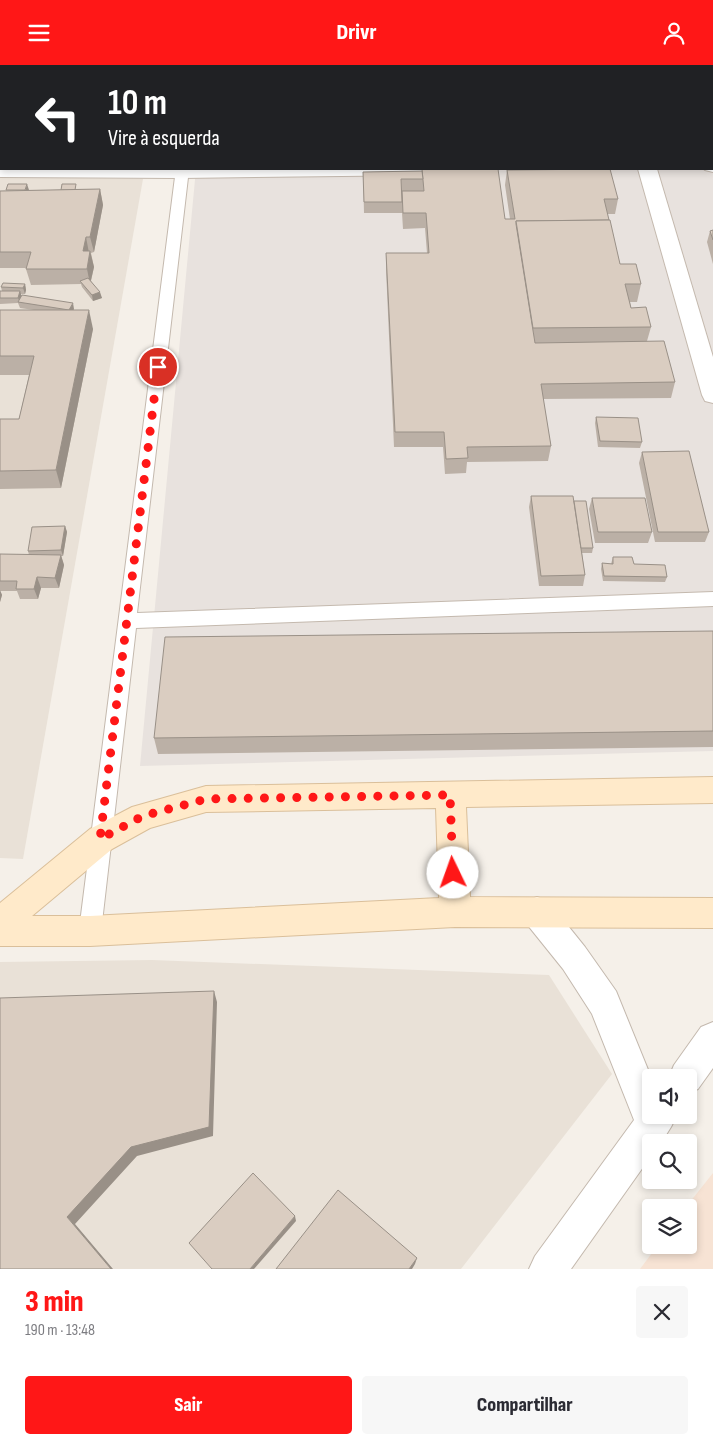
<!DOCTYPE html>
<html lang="pt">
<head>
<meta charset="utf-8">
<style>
  body { margin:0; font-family:"Sofia Sans Condensed",sans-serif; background:#f7f7f7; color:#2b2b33; height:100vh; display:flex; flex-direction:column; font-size:19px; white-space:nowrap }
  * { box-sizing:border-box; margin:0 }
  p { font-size:16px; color:#7c7c81 }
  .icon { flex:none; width:28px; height:28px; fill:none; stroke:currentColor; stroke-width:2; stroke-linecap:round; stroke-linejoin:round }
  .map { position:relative; height:1204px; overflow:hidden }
  .side { display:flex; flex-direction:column; background:#fff; flex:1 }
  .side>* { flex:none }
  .banner { position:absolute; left:0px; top:0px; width:714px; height:105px; box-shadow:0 2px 8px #0003; background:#202124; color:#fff; overflow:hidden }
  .buttons { position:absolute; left:642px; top:1004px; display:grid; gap:10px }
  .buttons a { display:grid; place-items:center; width:55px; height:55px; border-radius:5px; background:#fff; box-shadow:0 2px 8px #0003; font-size:25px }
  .pin { position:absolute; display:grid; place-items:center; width:42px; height:42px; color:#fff; margin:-21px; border:2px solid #fff; border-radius:50%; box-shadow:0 1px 5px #0007 }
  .me { position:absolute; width:55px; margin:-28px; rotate:357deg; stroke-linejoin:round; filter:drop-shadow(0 0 4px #0008) }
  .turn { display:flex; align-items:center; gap:18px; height:105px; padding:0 25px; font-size:22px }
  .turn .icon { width:65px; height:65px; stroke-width:2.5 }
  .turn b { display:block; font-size:35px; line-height:42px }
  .round { display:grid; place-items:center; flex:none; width:52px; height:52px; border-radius:5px; background:#f7f7f7 }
  .summary { display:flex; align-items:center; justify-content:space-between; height:85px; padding:0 25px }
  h1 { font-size:30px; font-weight:800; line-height:38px; color:#ff1717 }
  .button { display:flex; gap:10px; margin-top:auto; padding:10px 25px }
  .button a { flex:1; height:58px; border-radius:5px; background:#ff1717; color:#fff; font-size:20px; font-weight:800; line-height:58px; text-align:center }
  .button a+a { background:#f7f7f7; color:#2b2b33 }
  header { display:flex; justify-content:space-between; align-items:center; height:65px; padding:0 25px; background:#ff1717; color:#fff; font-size:22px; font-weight:800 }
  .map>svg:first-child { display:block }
</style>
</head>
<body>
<header><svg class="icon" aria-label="menu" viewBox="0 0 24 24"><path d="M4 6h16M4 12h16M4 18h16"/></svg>Drivr<svg class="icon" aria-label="person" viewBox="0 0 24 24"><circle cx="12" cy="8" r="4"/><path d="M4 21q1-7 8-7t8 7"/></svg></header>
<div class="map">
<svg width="713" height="1204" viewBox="0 0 713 1204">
  <rect width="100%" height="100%" fill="#f5f0e9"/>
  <g fill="#e9e1d7">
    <polygon points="0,112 143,114 23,794 0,793"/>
    <polygon points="152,895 549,910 612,1009 461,1204 0,1204 0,897"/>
  </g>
  <polygon fill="#f7e3d4" points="713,1108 713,1204 640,1204 658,1180 689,1180 689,1142 686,1142"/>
  <polygon fill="#e8e2de" points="0,0 713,0 713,686 140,701 196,104 712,104 712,1 1,1 1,82"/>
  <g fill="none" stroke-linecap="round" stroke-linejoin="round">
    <defs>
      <polygon id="lane" points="176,104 189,104 137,548 713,527 713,541 136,563 101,866 98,873 90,876 82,873 79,866"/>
      <g id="street">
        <rect x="608" y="0" width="18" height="1"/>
        <polygon points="713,95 713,107 705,105 704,104 712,104"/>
        <polygon points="0,100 1,104 439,104 436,108 429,110 181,113 0,112"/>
        <polygon points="638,104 657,104 713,292 713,338 705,336 702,330"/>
        <polygon points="537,832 548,836 585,882 616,926 651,1012 651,1050 677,1050 671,1062 661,1078 651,1078 651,1091 571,1204 529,1204 535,1191 634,1055 592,949 563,904 526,858 521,847 526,836"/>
        <polygon points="713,957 713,1003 698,1024 689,1028 689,1012 669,1012 674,1000 701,962"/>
      </g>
      <path id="secondary" d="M 713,712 L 713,738 L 466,742 L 470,832 L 713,833 L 713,863 L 455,862 L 90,881 L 0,881 L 0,838 L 90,764 L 132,742 L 206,721 ZM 436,743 L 439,833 L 90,851 L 32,851 L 112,784 L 150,763 L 206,747 Z"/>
    </defs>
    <use href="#lane" stroke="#c4b9ae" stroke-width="2"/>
    <use href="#street" stroke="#c4b9ae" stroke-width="2"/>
    <use href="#secondary" stroke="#dabf9a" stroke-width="2"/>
    <use href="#lane" fill="#fff" fill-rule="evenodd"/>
    <use href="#street" fill="#fff" fill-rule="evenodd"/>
    <use href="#secondary" fill="#ffeaca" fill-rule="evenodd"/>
  </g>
  <g fill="#bbb0a6">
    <polygon points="0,0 99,0 99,1 1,1 1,95 0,95"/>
    <rect x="239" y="0" width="30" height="1"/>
    <rect x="282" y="0" width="14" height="1"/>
    <polygon points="651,0 713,0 713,37 712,1 651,1"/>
    <rect x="712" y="44" width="1" height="46"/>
    <polygon points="422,104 505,154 510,154 505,120 507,105 618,134 615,149 607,149 620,199 641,219 637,237 630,237 631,243 651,262 647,276 675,317 671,333 543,334 551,381 548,396 467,397 466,408 445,409 443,382 394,382 386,204 386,188 427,188 425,163 403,164 402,148 364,148 363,107 422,106"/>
    <polygon points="100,124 103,140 94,187 91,188 94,202 91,216 102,233 93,236 82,222 81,219 31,220 26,204 27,203 0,203 0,126"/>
    <polygon points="713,165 713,199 707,177 710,166"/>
    <polygon points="25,219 26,225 25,229 21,229 21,232 74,244 73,245 93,264 61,423 0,424 0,354 19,354 29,310 0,310 0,245 34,245 20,243 18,238 0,239 0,226 2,226 1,222"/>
    <polygon points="596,352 642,377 640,383 598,382 595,358"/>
    <polygon points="642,387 709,467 705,477 655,477 639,398"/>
    <polygon points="531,431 574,436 593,483 592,488 582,488 585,510 583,521 539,521 529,442"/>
    <polygon points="592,433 652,467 648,478 595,478 589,444"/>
    <polygon points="65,461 67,467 63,491 61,491 64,500 59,523 41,523 38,534 20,534 17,526 0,526 2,530 0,537 0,489 29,490 28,486"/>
    <polygon points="613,492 667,512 665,517 603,516 601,504 602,498 611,499"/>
    <polygon points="713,566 713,682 158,689 154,673"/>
  </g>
  <g fill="#999087">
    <polygon points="27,119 29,125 25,136 24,130"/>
    <polygon points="100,124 103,140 94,187 90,172"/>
    <polygon points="86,172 89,188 83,186"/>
    <polygon points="90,186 94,202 90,219 87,204"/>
    <polygon points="25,219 26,225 25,229 23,223"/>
    <polygon points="20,226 22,232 20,238 18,233"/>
    <polygon points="100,227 102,233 93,236 92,230"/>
    <polygon points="73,238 74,244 70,251 69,245"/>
    <polygon points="89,245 93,264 61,423 56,405"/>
    <polygon points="65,461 67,467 63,491 61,485"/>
    <polygon points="61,490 64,500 59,523 55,513"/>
    <polygon points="37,512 41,523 38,534 34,524"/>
    <polygon points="0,525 2,530 0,537"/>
    <polygon points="214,926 217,937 213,1071 137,1091 75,1159 113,1204 111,1204 67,1152"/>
    <polygon points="295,1151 296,1156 254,1204 250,1204"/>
    <polygon points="417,1193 415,1199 412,1204 409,1204"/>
  </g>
  <g fill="#dacdc1" stroke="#999087">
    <polygon points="0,0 31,0 31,1 1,1 1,77 0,77"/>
    <rect x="44" y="0" width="51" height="1"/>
    <rect x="107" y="0" width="59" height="1"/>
    <polygon points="305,0 324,0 324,1 304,1"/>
    <rect x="324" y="0" width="69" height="1"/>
    <rect x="425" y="0" width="164" height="1"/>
    <polygon points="656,0 713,0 713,26 712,1 656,1"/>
    <polygon points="712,44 713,44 713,74 712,73"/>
    <polygon points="422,104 498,104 505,154 515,154 507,105 610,104 618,134 604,134 609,155 516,156 516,159 535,278 664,276 675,317 541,319 551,381 467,382 468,393 446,394 444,367 395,367 386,188 429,188 426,148 403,148 402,126 424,126"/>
    <polygon points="422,106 423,114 401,114 402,137 364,137 363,107"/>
    <polygon points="8,119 27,119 25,125 6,125"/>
    <polygon points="62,119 76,119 75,125 61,125"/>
    <polygon points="100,124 90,172 86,172 83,186 90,186 87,204 26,204 31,187 0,187 0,126"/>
    <polygon points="610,155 620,199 636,199 641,219 625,219 631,243 646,242 651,262 533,263 516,156"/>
    <polygon points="713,165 713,175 710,166"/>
    <polygon points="88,213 100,227 92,230 80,216"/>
    <polygon points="3,218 25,219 23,223 1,222"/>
    <polygon points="0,226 20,226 18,233 0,233"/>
    <polygon points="22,230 73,238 69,245 18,237"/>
    <polygon points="0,245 89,245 56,405 0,406 0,354 19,354 34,291 0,291"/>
    <polygon points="596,352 638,353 642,377 600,376"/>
    <polygon points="689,386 709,467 658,467 642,387"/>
    <polygon points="531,431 573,431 585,510 541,511"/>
    <polygon points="592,433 645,433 652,467 598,467"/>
    <polygon points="574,436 586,436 593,483 581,483"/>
    <polygon points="65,461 61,485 28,486 32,462"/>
    <polygon points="0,489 61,490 55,513 37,512 34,524 16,524 17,516 0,516"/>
    <polygon points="613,492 632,492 634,499 665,500 667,512 604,511 602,498 613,499"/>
    <polygon points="713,566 713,666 154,673 165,572"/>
    <polygon points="214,926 209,1062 131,1082 67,1152 111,1204 0,1204 0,933"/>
    <polygon points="253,1108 295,1151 250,1204 212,1204 189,1178"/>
    <polygon points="338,1125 417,1193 409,1204 276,1204"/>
  </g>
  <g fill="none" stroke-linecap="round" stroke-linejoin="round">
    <polyline stroke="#ff1717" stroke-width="9" stroke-dasharray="0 16.2" points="158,302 100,774 143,751 206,734 450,730 453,808"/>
  </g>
</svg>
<div class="buttons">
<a><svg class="icon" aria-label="sound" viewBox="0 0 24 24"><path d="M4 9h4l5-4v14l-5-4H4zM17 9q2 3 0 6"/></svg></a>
<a><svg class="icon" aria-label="search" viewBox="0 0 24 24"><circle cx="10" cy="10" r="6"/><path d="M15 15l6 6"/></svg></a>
<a><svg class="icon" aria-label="layers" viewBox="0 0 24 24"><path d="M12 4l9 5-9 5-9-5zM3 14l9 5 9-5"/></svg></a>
</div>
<div class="pin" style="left:158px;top:302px;background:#d93025"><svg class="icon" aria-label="arrive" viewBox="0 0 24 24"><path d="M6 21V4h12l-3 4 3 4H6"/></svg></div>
<svg class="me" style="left:453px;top:808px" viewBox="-20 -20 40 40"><circle r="19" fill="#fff"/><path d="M0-13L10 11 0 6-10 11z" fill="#ff1717"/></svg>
<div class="banner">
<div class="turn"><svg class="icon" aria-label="left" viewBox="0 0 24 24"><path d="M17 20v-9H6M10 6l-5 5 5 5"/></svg><div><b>10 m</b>Vire à esquerda</div></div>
</div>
</div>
<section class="side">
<div class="summary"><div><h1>3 min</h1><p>190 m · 13:48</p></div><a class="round"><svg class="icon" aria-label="close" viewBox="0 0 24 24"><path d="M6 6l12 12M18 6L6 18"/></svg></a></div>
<div class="button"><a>Sair</a><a>Compartilhar</a></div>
</section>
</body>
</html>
